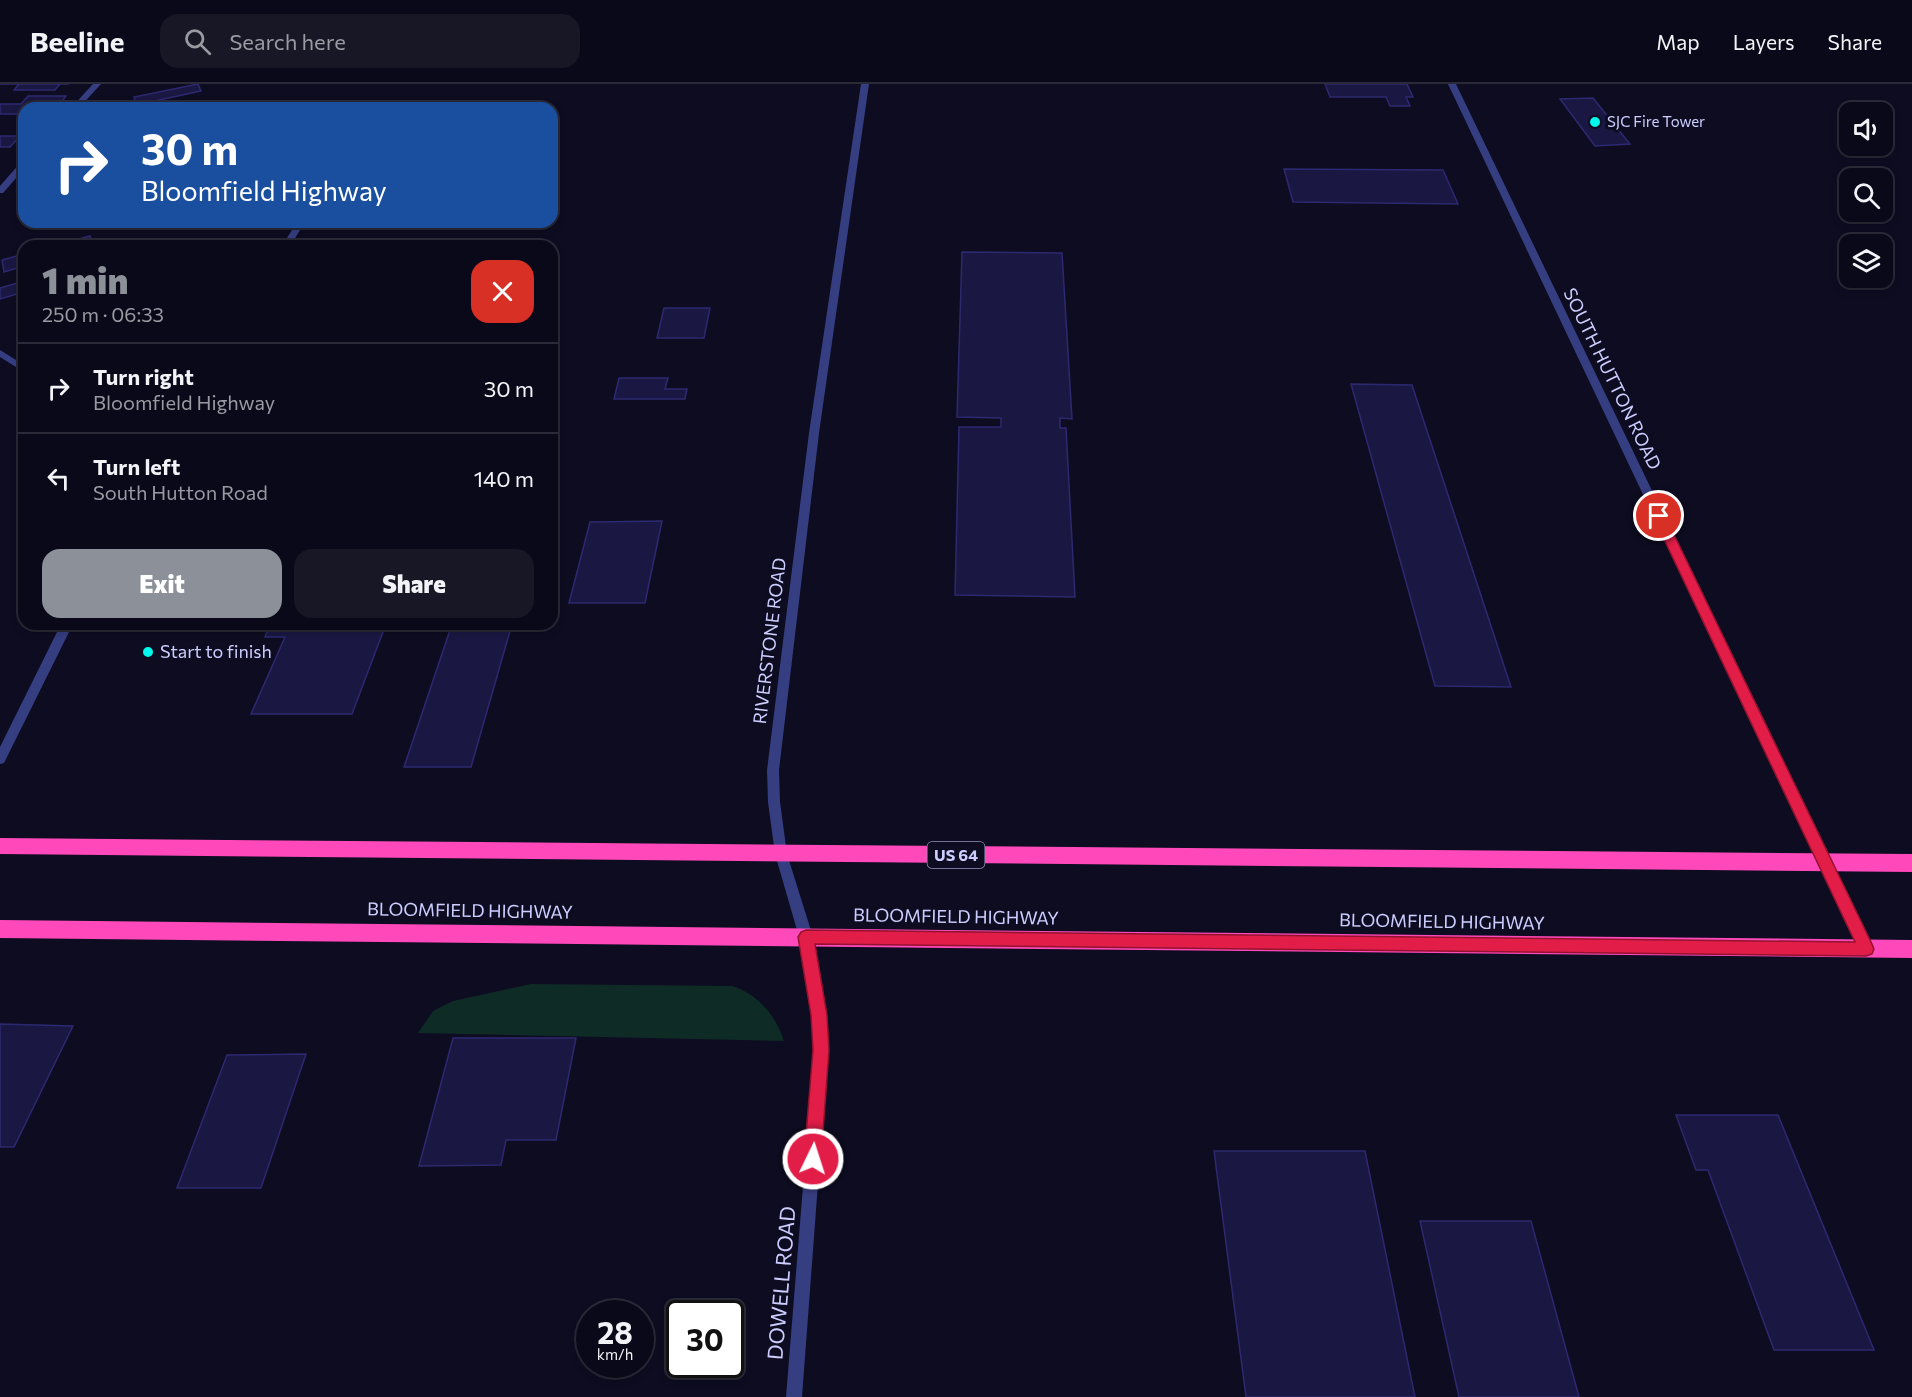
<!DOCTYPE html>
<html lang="en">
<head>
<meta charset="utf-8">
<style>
  body { margin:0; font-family:Commissioner,sans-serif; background:#181726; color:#f1f3f6; height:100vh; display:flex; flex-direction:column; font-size:22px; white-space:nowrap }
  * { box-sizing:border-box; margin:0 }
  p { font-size:20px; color:#999aa2 }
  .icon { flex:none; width:33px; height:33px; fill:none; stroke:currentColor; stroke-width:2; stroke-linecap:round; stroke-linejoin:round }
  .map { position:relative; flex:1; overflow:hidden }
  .panel { position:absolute; left:18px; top:156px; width:540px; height:390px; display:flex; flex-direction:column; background:#0a0919; border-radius:18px; box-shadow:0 3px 9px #0003,0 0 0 2px #2a2a38 }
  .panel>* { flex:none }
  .banner { position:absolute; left:18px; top:18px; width:540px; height:126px; border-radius:18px; box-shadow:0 3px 9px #0003,0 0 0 2px #2a2a38; background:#1a4fa0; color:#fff; overflow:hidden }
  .fabs { position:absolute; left:1839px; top:18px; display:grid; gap:12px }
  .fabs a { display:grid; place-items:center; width:54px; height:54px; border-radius:12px; background:#0a0919; box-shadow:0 3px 9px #0003,0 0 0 2px #2a2a38; font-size:30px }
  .speed { position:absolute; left:576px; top:1216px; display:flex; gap:12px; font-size:30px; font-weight:700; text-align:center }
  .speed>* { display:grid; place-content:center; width:78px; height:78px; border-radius:50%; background:#0a0919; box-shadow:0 3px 9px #0003,0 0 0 2px #2a2a38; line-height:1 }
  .speed small { font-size:15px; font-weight:400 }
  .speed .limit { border:3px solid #111; border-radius:9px; background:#fff; color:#111 }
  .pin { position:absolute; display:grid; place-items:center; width:51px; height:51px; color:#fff; margin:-26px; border:3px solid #fff; border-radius:50%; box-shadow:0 2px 6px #0007 }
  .me { position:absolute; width:66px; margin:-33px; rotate:4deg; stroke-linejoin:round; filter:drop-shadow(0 0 4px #0008) }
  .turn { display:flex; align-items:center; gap:21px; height:126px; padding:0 24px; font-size:27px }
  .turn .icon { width:78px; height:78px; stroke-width:2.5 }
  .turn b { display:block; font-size:42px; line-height:51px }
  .round { display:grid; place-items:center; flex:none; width:63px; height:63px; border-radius:18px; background:#181726 }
  .headline { display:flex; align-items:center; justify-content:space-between; height:102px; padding:0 24px }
  h1 { font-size:36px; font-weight:800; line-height:45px; color:#8c9099 }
  .cta { display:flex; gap:12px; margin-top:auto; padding:12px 24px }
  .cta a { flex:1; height:69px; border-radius:18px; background:#8c9099; color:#fff; font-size:24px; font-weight:800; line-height:69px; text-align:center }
  .cta a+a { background:#181726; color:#f1f3f6 }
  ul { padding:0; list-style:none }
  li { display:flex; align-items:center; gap:18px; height:90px; padding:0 24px; border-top:2px solid #2a2a38 }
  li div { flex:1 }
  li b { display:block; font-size:22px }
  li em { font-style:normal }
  header { display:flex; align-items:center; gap:36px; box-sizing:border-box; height:84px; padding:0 30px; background:#0a0919; border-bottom:2px solid #2a2a38 }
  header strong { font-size:28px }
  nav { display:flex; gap:33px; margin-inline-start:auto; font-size:21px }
  .search { width:420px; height:54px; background:#181726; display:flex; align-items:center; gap:15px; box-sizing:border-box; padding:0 21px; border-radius:18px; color:#999aa2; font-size:22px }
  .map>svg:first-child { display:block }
</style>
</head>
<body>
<header>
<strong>Beeline</strong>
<div class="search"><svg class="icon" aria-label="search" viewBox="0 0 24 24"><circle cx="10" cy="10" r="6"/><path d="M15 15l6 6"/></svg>Search here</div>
<nav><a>Map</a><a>Layers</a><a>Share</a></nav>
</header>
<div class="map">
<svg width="1912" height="1313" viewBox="0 0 1912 1313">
  <rect width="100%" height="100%" fill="#0d0c21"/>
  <path fill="#0f2b26" d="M 531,900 L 732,902 C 758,910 776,932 784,957 L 418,949 L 433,927 L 453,917 Z"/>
  <g fill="#1a1843" stroke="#2d2970" stroke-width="1.5">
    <polygon points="0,0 69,0 60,0 55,6 14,6 19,0"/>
    <polygon points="198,0 201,7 136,21 134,13"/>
    <polygon points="1325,0 1407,0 1413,13 1406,13 1410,22 1390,22 1386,13 1330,13"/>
    <polygon points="28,12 66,12 57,24 24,24 24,30 0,30 0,20 21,20"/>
    <polygon points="1593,14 1630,60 1595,62 1560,15"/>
    <polygon points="0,52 20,52 10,63 0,63"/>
    <polygon points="1284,85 1443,86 1458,120 1293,118"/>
    <polygon points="90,152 93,162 53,162"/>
    <polygon points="962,168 1062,169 1072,335 1060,334 1060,344 1066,344 1075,513 955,511 959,343 1001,343 1001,334 957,333"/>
    <polygon points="24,170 24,182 4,188 2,176"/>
    <polygon points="24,197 24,208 0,215 0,204"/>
    <polygon points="664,224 710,224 704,254 657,254"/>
    <polygon points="619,294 668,294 665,305 687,305 685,315 614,315"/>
    <polygon points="1351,300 1412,301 1511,603 1435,602"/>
    <polygon points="662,437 645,519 569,519 590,438"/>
    <polygon points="270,540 386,540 352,630 251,630 285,553 265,553"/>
    <polygon points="452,540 512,540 471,683 404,683"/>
    <polygon points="0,940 73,942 14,1063 0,1063"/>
    <polygon points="453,954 576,954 556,1056 506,1056 501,1081 419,1082"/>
    <polygon points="306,970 261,1104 177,1104 227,971"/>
    <polygon points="1676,1031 1778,1031 1874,1266 1774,1266 1708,1086 1696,1086"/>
    <polygon points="1214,1067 1365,1067 1415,1313 1246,1313"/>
    <polygon points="1420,1137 1531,1137 1579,1313 1459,1313"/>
  </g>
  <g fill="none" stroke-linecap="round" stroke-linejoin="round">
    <polygon fill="#363e82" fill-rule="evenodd" points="861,0 869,0 819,349 814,352 809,349"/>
    <g fill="#363e82" fill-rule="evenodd">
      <polygon points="93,0 101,0 79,24 71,24"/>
      <polygon points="1448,0 1456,0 1871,861 1873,865 1871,869 1866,871 1861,869"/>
      <polygon points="21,78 24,78 24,85 3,109 0,109 0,102"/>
      <polygon points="295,141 302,143 290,162 282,162"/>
      <polygon points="0,266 24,281 24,288 0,273"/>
      <polygon points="814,346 819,349 779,686 780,718 787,770 813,853 826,931 828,966 802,1313 786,1313 814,966 812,931 799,853 775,770 768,718 767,686 809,349"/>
      <polygon points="61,540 73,540 4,679 0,680 0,663"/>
    </g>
    <g fill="#ff48ba" fill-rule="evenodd">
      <polygon points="0,754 1912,770 1912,788 0,770"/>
      <polygon points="0,836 1912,856 1912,874 0,854"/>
    </g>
  </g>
  <polygon fill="#e11d48" stroke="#92132f" stroke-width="1.5" points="1659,428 1665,432 1872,860 1874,865 1872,870 1866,872 815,860 827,931 829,966 821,1075 819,1081 813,1083 807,1081 804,1075 813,966 811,931 798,853 801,848 806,846 1855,858 1653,432"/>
  <g fill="#00f8ed" stroke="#0d0c21" stroke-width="2">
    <circle cx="1595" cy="38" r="6"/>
    <circle cx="148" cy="568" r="6"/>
  </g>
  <g text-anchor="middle" stroke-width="6" stroke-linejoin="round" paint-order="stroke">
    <g font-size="15" fill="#cdceff" stroke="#0d0c21" text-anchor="start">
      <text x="1607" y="43">SJC Fire Tower</text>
    </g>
    <rect fill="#0d0c21" stroke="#9394bc" stroke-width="1.5" x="927.5" y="758" width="57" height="26" rx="4.5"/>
    <g font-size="16" font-weight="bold" fill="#cdceff">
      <text x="956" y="777">US 64</text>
    </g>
    <g font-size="18" fill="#cdceff" stroke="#0d0c21">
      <text transform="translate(1612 295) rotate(64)" y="6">SOUTH HUTTON ROAD</text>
      <text transform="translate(770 557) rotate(-83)" y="6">RIVERSTONE ROAD</text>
      <text transform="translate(470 827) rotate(1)" y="6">BLOOMFIELD HIGHWAY</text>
      <text transform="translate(956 833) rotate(1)" y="6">BLOOMFIELD HIGHWAY</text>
      <text transform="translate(1442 838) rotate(1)" y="6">BLOOMFIELD HIGHWAY</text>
    </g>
    <g font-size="18" fill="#cdceff" stroke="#0d0c21" text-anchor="start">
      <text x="160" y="574">Start to finish</text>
    </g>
    <g font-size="21" fill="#cdceff" stroke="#0d0c21">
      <text transform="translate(782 1199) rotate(-85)" y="7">DOWELL ROAD</text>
    </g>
  </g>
</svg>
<div class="fabs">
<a><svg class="icon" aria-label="sound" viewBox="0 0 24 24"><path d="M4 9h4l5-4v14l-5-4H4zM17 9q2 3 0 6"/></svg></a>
<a><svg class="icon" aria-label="search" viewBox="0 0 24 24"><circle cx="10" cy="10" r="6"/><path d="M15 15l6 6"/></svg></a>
<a><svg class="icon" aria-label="layers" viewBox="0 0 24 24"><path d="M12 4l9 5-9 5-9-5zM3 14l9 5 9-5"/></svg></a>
</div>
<div class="speed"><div>28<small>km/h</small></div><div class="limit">30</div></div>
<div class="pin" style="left:1659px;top:432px;background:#d93025"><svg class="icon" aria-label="arrive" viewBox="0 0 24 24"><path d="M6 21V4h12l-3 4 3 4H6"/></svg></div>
<svg class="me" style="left:813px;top:1075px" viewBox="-20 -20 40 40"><circle r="17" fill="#e11d48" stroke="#fff" stroke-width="3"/><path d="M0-11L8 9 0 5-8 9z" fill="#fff"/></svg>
<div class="banner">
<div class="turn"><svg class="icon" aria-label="right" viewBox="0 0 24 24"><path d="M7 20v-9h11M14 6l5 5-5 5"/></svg><div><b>30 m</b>Bloomfield Highway</div></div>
</div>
<section class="panel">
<div class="headline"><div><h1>1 min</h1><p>250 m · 06:33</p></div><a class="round" style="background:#d93025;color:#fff"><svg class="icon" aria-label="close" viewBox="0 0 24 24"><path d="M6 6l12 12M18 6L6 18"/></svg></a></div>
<ul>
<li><svg class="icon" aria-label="right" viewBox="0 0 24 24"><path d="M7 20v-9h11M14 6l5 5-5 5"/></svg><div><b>Turn right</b><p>Bloomfield Highway</p></div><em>30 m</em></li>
<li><svg class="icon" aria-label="left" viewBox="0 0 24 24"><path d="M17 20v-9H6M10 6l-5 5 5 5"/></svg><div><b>Turn left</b><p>South Hutton Road</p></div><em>140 m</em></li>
</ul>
<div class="cta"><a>Exit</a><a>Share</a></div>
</section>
</div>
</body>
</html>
